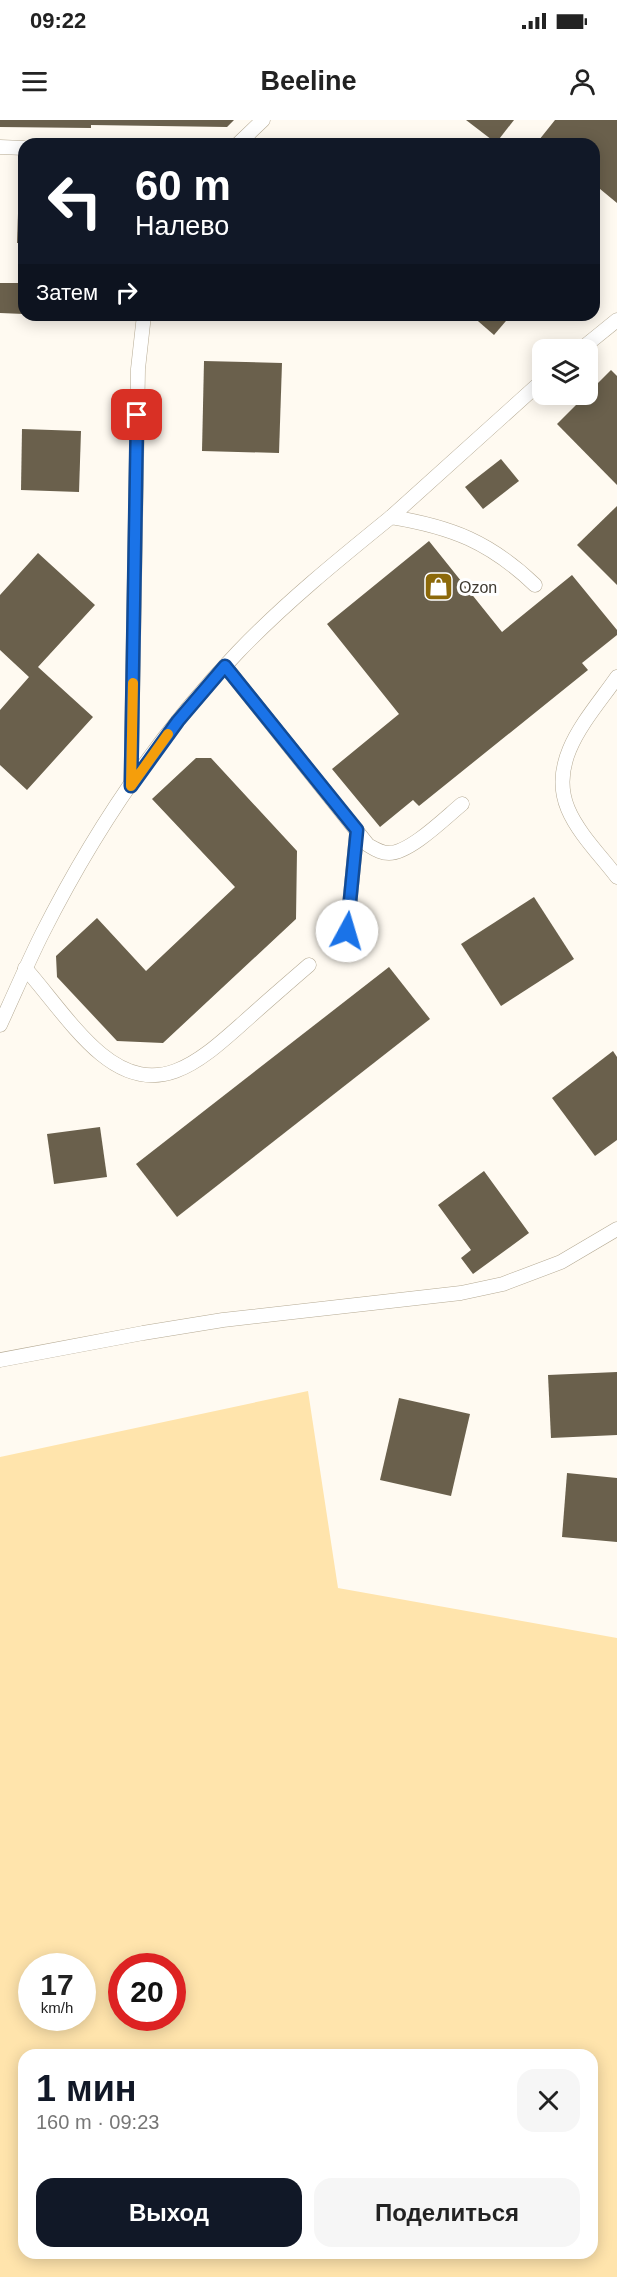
<!DOCTYPE html>
<html lang="ru">
<head>
<meta charset="utf-8">
<style>
  body { margin:0; font-family:Arial,sans-serif; background:#f6f6f6; color:#222; height:100vh; display:flex; flex-direction:column; font-size:22px; white-space:nowrap }
  * { box-sizing:border-box; margin:0 }
  p { font-size:20px; color:#767676 }
  .icon { flex:none; width:33px; height:33px; fill:none; stroke:currentColor; stroke-width:2; stroke-linecap:round; stroke-linejoin:round }
  .map { position:relative; flex:1; overflow:hidden }
  .panel { position:absolute; left:18px; top:1929px; width:580px; height:210px; display:flex; flex-direction:column; background:#fff; border-radius:18px; box-shadow:0 3px 15px #0003 }
  .panel>* { flex:none }
  .guide { position:absolute; left:18px; top:18px; width:582px; height:183px; border-radius:18px; box-shadow:0 3px 15px #0003; background:#111827; color:#fff; overflow:hidden }
  .buttons { position:absolute; left:532px; top:219px; display:grid; gap:12px }
  .buttons a { display:grid; place-items:center; width:66px; height:66px; border-radius:12px; background:#fff; box-shadow:0 3px 15px #0003; font-size:30px }
  .speed { position:absolute; left:18px; top:1833px; display:flex; gap:12px; font-size:30px; font-weight:700; text-align:center }
  .speed>* { display:grid; place-content:center; width:78px; height:78px; border-radius:50%; background:#fff; box-shadow:0 3px 15px #0003; line-height:1 }
  .speed small { font-size:15px; font-weight:400 }
  .speed .limit { border:9px solid #d22; background:#fff; color:#111 }
  .pin { position:absolute; display:grid; place-items:center; width:51px; height:51px; color:#fff; margin:-26px; border-radius:12px; box-shadow:0 3px 9px #0006 }
  .me { position:absolute; width:66px; margin:-33px; rotate:6deg; stroke-linejoin:round; filter:drop-shadow(0 0 4px #0008) }
  .turn { display:flex; align-items:center; gap:21px; height:126px; padding:0 18px; font-size:27px }
  .turn .icon { width:78px; height:78px; stroke-width:2.5 }
  .turn b { display:block; font-size:42px; line-height:51px }
  .then { display:flex; align-items:center; height:57px; padding:0 18px; background:#0003; gap:12px; font-size:22px }
  .round { display:grid; place-items:center; flex:none; width:63px; height:63px; border-radius:18px; background:#f6f6f6 }
  .headline { display:flex; align-items:center; justify-content:space-between; height:102px; padding:0 18px }
  h1 { font-size:36px; font-weight:700; line-height:45px; color:#111827 }
  .action { display:flex; gap:12px; margin-top:auto; padding:12px 18px }
  .action a { flex:1; height:69px; border-radius:18px; background:#111827; color:#fff; font-size:24px; font-weight:700; line-height:69px; text-align:center }
  .action a+a { background:#f6f6f6; color:#222 }
  .status { display:flex; justify-content:space-between; align-items:center; height:42px; padding:0 30px; background:#fff; direction:ltr }
  .status svg { height:16px; fill:currentColor }
  header { display:flex; justify-content:space-between; align-items:center; height:78px; padding:0 18px; background:#fff; font-size:27px; font-weight:700 }
  .map>svg:first-child { display:block }
</style>
</head>
<body>
<div class="status"><b>09:22</b><svg viewBox="0 0 49 12"><path d="M0 12V9h3v3zM5 12V6h3v6zM10 12V3h3v9zM15 12V0h3v12zM26 1h20v11H26zM47 4h2v5h-2z"/></svg></div>
<header><svg class="icon" aria-label="menu" viewBox="0 0 24 24"><path d="M4 6h16M4 12h16M4 18h16"/></svg>Beeline<svg class="icon" aria-label="person" viewBox="0 0 24 24"><circle cx="12" cy="8" r="4"/><path d="M4 21q1-7 8-7t8 7"/></svg></header>
<div class="map">
<svg width="617" height="2157" viewBox="0 0 617 2157">
  <rect width="100%" height="100%" fill="#fffaf1"/>
  <path fill="#ffe4ac" fill-rule="evenodd" d="M 308,1271 L 338,1468 L 617,1518 L 617,2157 L 0,2157 L 0,1337 ZM 32,1846 L 82,1846 L 82,1898 L 32,1898 ZM 122,1846 L 172,1846 L 172,1898 L 122,1898 ZM 24,1935 L 592,1935 L 592,2133 L 24,2133 Z"/>
  <g fill="#6a604c">
    <polygon points="0,0 234,0 227,7 91,5 91,8 0,7"/>
    <polygon points="466,0 514,0 496,23"/>
    <polygon points="555,0 617,0 617,83 594,64 594,24 543,24 539,20"/>
    <polygon points="369,19 375,24 345,24 345,23"/>
    <polygon points="19,64 24,64 24,123 17,123"/>
    <polygon points="0,163 24,163 24,194 0,193"/>
    <polygon points="471,195 511,195 494,215"/>
    <polygon points="204,241 282,243 279,333 202,331"/>
    <polygon points="611,250 617,256 617,365 557,304"/>
    <polygon points="22,309 81,311 79,372 21,370"/>
    <polygon points="501,339 519,361 483,389 465,367"/>
    <polygon points="617,386 617,465 577,425"/>
    <polygon points="429,421 502,512 572,455 617,510 617,515 582,543 588,550 419,686 413,680 380,707 332,649 399,594 327,504"/>
    <polygon points="38,433 95,485 38,547 93,597 27,670 0,645 0,590 29,557 0,530 0,475"/>
    <polygon points="196,638 211,638 297,731 296,799 163,923 117,921 57,857 56,836 97,798 146,851 235,767 152,679"/>
    <polygon points="534,777 574,839 501,886 461,824"/>
    <polygon points="389,847 430,899 177,1097 136,1044"/>
    <polygon points="613,931 617,937 617,1020 595,1036 552,978"/>
    <polygon points="100,1007 107,1057 54,1064 47,1014"/>
    <polygon points="484,1051 529,1113 473,1154 461,1138 471,1130 438,1085"/>
    <polygon points="617,1252 617,1315 551,1318 548,1255"/>
    <polygon points="399,1278 470,1294 451,1376 380,1360"/>
    <polygon points="567,1353 617,1358 617,1422 562,1417"/>
  </g>
  <g fill="none" stroke-linecap="round" stroke-linejoin="round">
    <defs>
      <g id="service">
        <polyline points="238,24 263,0"/>
        <polyline points="0,27 24,28"/>
        <polyline points="580,230 617,200"/>
        <polyline points="391,397 543,260"/>
        <path d="M 225,546 L 368,725 C 375,729 381,733 389,733 C 410,733 446,697 462,684"/>
        <path d="M 617,557 C 590,596 547,639 568,689 C 578,713 601,736 617,757"/>
        <polyline points="131,666 138,249 144,195"/>
        <polyline points="347,811 357,710"/>
        <path d="M 25,848 C 48,874 75,913 101,934 C 158,981 200,941 244,902 C 265,883 287,864 309,845"/>
        <path d="M 0,905 C 14,875 27,844 42,814 C 93,713 159,614 238,532 C 285,483 338,440 391,397 C 452,407 490,422 535,465"/>
        <polyline points="0,1240 143,1213 223,1200 461,1173 503,1164 561,1142 617,1109"/>
      </g>
    </defs>
    <use href="#service" stroke="#b5aa94" stroke-width="15"/>
    <use href="#service" stroke="#fff" stroke-width="14"/>
  </g>
  <g fill="none" stroke-linecap="round" stroke-linejoin="round">
    <defs>
      <polyline id="route" points="137,295 131,666 178,601 225,546 357,710 347,811"/>
    </defs>
    <use href="#route" stroke="#114b97" stroke-width="15"/>
    <use href="#route" stroke="#1a73e8" stroke-width="10"/>
    <polyline stroke="#f59e0b" stroke-width="10" points="133,563 131,666 168,614"/>
  </g>
  <defs>
    <symbol id="shop-square" viewBox="-11 -11 22 22"><rect x="-9" y="-9" width="18" height="18" rx="4" fill="#8c690a" stroke="#fff"/><path d="M-5-2.5h2.3a2.7 3.5 0 0 1 5.4 0H5L5.5 6h-11ZM-1.5-2.5h3a1.5 2.3 0 0 0-3 0Z" fill="#fff"/></symbol>
  </defs>
  <g fill-rule="evenodd">
    <use href="#shop-square" x="422" y="450" width="33" height="33"/>
  </g>
  <g text-anchor="middle" stroke-width="6" stroke-linejoin="round" paint-order="stroke">
    <g font-size="16" fill="#3f3a31" stroke="#fff" text-anchor="start">
      <text x="459" y="473">Ozon</text>
    </g>
  </g>
</svg>
<div class="buttons">
<a><svg class="icon" aria-label="layers" viewBox="0 0 24 24"><path d="M12 4l9 5-9 5-9-5zM3 14l9 5 9-5"/></svg></a>
</div>
<div class="speed"><div>17<small>km/h</small></div><div class="limit">20</div></div>
<div class="pin" style="left:137px;top:295px;background:#d93025"><svg class="icon" aria-label="arrive" viewBox="0 0 24 24"><path d="M6 21V4h12l-3 4 3 4H6"/></svg></div>
<svg class="me" style="left:347px;top:811px" viewBox="-20 -20 40 40"><circle r="19" fill="#fff"/><path d="M0-13L10 11 0 6-10 11z" fill="#1a73e8"/></svg>
<div class="guide">
<div class="turn"><svg class="icon" aria-label="left" viewBox="0 0 24 24"><path d="M17 20v-9H6M10 6l-5 5 5 5"/></svg><div><b>60 m</b>Налево</div></div>
<div class="then">Затем<svg class="icon" aria-label="right" viewBox="0 0 24 24"><path d="M7 20v-9h11M14 6l5 5-5 5"/></svg></div>
</div>
<section class="panel">
<div class="headline"><div><h1>1 мин</h1><p>160 m · 09:23</p></div><a class="round"><svg class="icon" aria-label="close" viewBox="0 0 24 24"><path d="M6 6l12 12M18 6L6 18"/></svg></a></div>
<div class="action"><a>Выход</a><a>Поделиться</a></div>
</section>
</div>
</body>
</html>
